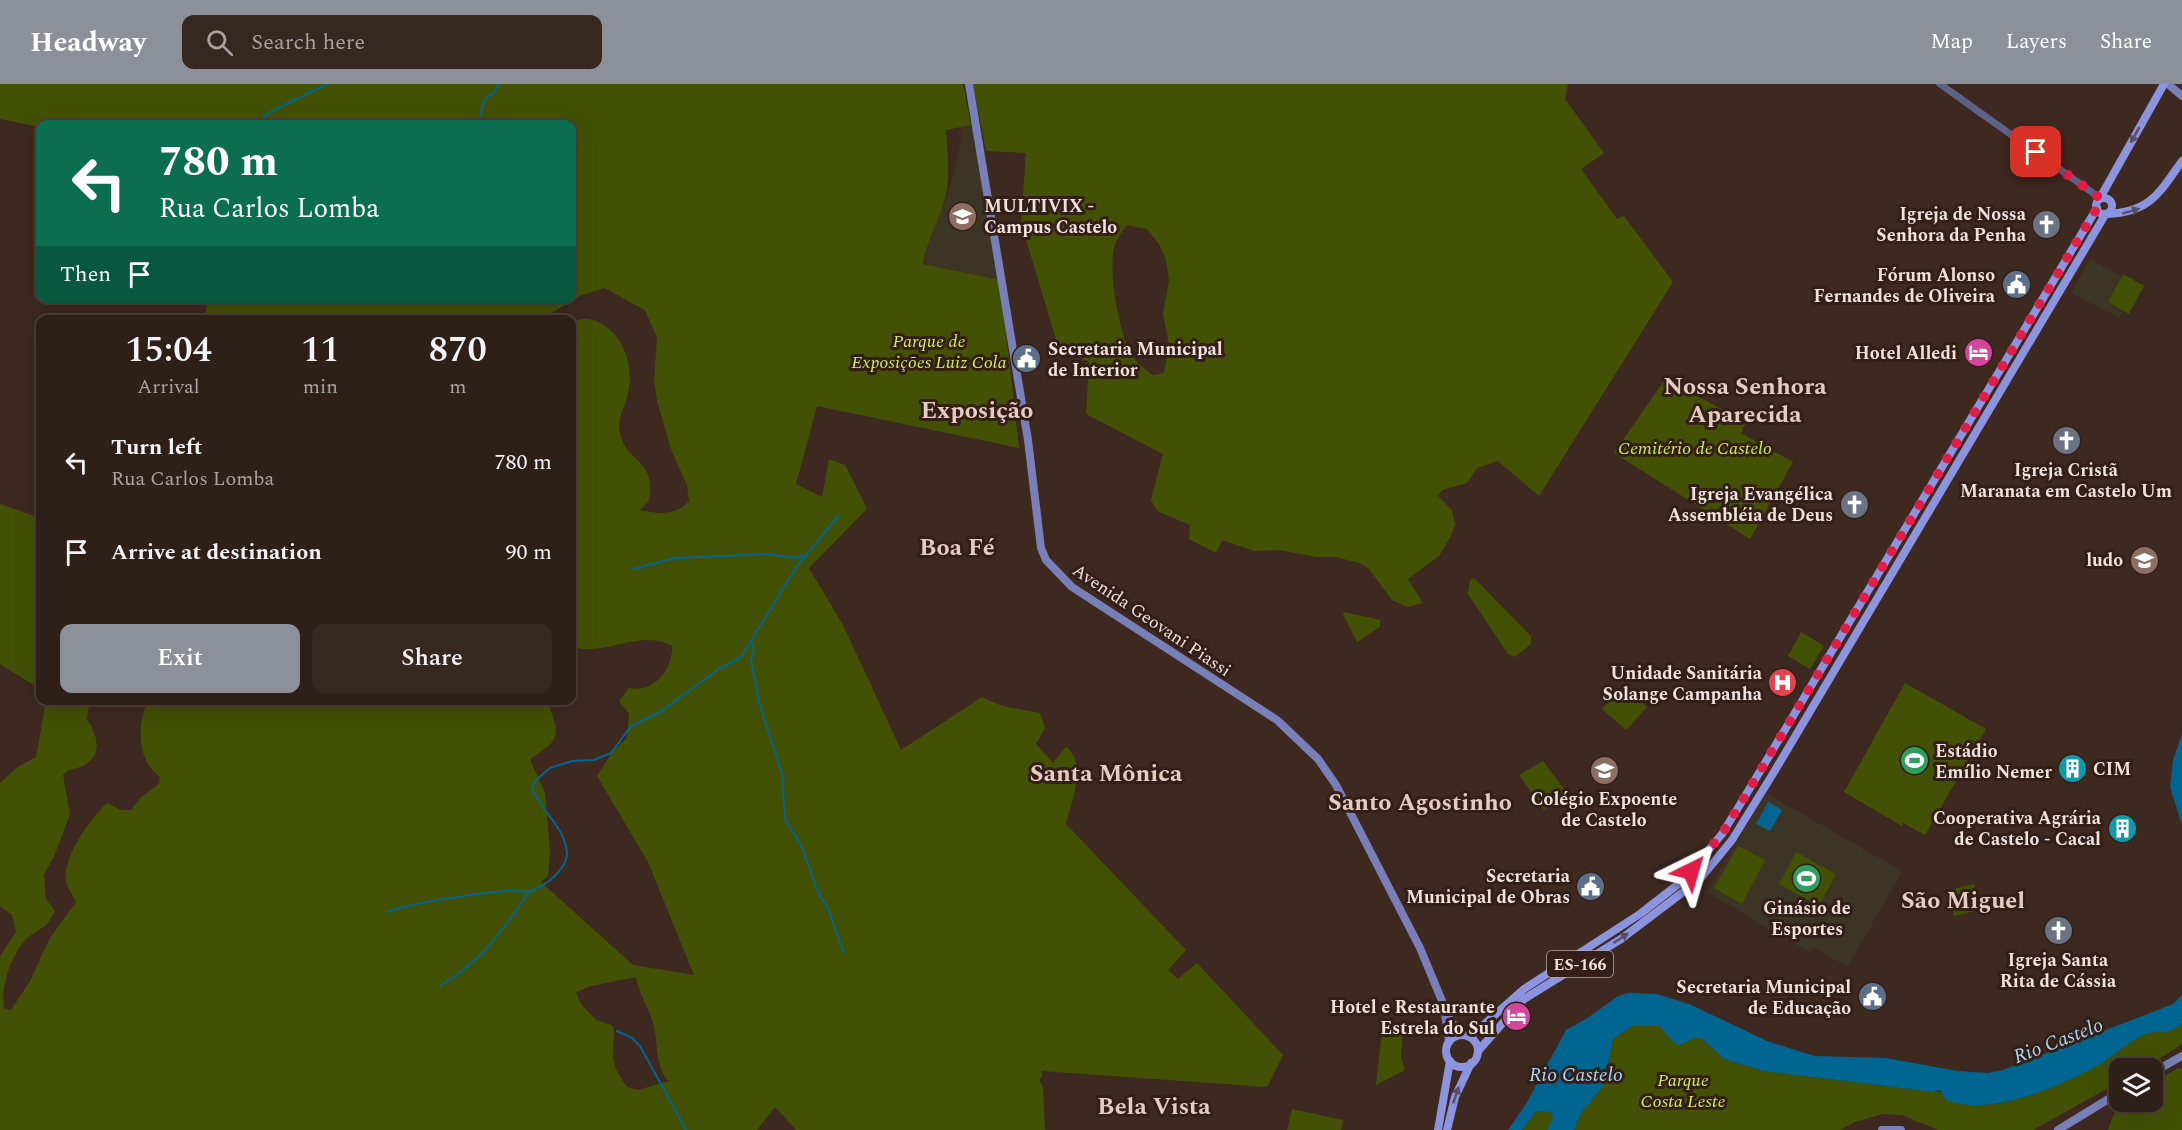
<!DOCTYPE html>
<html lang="en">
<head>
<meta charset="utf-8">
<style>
  body { margin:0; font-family:Spectral,serif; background:#362721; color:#f1f3f6; height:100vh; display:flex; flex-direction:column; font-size:22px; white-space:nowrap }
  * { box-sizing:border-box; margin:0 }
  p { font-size:20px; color:#a7a2a2 }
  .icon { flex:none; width:33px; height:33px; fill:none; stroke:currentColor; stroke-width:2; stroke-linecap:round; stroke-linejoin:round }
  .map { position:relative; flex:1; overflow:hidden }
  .sheet { position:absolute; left:36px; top:231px; width:540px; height:390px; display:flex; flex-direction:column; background:#2e1f18; border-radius:12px; box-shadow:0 6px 24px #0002,0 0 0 2px #493d37 }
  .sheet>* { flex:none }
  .hud { position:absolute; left:36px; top:36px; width:540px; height:183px; border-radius:12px; box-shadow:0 6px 24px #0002,0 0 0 2px #493d37; background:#0b6e4f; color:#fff; overflow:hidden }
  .controls { position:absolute; left:2109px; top:974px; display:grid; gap:12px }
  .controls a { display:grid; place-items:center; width:54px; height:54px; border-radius:12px; background:#2e1f18; box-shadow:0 6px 24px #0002,0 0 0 2px #493d37; font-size:30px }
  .pin { position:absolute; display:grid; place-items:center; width:51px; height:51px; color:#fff; margin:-26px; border-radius:12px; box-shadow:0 3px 9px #0006 }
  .me { position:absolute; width:66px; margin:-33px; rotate:40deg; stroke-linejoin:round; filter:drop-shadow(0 0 4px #0008) }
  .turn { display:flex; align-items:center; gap:21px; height:126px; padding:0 24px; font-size:27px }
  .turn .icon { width:78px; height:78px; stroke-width:2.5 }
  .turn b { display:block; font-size:42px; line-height:51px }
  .then { display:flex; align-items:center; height:57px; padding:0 24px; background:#0003; gap:12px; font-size:22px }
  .eta { display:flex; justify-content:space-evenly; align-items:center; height:102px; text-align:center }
  .eta b { font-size:36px; font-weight:600; line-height:42px }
  .cta { display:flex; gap:12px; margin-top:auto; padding:12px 24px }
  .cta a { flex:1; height:69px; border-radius:12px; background:#8c9099; color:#fff; font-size:24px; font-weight:600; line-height:69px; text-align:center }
  .cta a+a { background:#362721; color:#f1f3f6 }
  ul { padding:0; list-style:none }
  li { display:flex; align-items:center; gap:18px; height:90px; padding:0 24px }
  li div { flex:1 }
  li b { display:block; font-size:22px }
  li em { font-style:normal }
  header { display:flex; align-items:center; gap:36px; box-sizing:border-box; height:84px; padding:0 30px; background:#8c9099; color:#fff }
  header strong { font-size:28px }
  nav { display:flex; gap:33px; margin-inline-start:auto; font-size:21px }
  .search { width:420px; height:54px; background:#362721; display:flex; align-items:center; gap:15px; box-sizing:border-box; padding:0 21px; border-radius:12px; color:#a7a2a2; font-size:22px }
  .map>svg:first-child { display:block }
</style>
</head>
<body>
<header>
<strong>Headway</strong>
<div class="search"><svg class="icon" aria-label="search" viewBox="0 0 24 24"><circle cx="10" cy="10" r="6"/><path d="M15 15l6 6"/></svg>Search here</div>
<nav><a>Map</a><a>Layers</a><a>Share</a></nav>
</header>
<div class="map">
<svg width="2182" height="1046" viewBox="0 0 2182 1046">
  <rect width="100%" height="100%" fill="#3d2920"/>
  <g fill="#3d3524">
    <polygon points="973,38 1000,196 925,180 928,153 948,111 962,53 960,40"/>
    <polygon points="2090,175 2122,193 2108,218 2123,226 2119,233 2071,209"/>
    <polygon points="1766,709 1902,787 1848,883 1813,863 1809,868 1707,808"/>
  </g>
  <g fill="#435105" fill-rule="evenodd">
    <path d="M 0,0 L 963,0 L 971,41 L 946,46 C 948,71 951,97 943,121 C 937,142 926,158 923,180 L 1000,196 L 1019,364 L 817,322 L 796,400 L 822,413 L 829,375 L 845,381 L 867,425 L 809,484 L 843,541 L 901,666 L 982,613 L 1002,622 L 1040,629 L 1045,644 L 1036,660 L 1053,679 L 1066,663 C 1088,677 1071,720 1066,740 L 1186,866 L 1168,886 L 1178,895 L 1197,879 L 1283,971 L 1267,1003 L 1042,987 L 1042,993 L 1039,995 L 1043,1003 L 1045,1046 L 796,1046 L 775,1023 L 757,1046 L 0,1046 L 0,872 L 16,848 L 12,831 L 0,822 L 0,699 L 16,684 L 36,673 L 46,617 L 95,617 L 89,622 L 87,635 C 98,652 104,674 80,683 C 72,686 68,685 63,691 L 70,730 L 55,770 L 44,791 L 46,815 L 55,827 C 47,844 43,842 30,852 C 11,867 1,902 4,924 L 11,926 L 30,897 L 50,854 L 76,818 C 73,812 67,803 66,797 C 62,773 91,734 107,719 L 121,726 L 131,726 L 141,713 L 159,700 L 160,693 C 136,675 137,641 148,616 L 547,617 C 560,651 562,655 530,675 L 545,709 L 550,766 L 548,792 L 541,798 L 633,881 L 694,891 L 648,778 L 597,692 L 612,668 L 627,654 L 629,630 L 619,617 L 629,604 C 654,609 673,586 672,562 C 638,544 606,573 572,563 L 572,238 C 582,233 593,235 602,240 C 626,253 635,288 627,314 C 623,327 617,334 620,349 C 627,382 656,372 649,417 L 640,426 C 659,430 676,432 689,417 L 687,401 L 672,368 L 657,317 L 654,295 L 657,254 L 645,226 L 604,204 L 582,211 L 541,235 L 204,235 L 208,215 L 572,214 L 572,40 L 40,40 L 40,43 L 0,35 ZM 636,893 C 639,911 650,925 654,942 C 658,960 655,984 669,997 L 638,1006 L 627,1003 C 620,993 613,983 613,970 C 612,960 617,951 612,941 L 596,936 L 581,920 L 576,908 L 591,902 Z"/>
    <path d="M 973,0 L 1568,0 L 1565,15 L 1604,69 L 1581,85 L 1617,135 L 1624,132 L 1673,198 L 1539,412 L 1498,377 L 1477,384 L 1467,399 L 1442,406 L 1438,412 L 1452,426 L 1455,441 L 1451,452 L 1439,472 L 1408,495 L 1423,519 L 1407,523 L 1392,516 L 1369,485 L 1360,479 L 1335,473 L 1316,473 L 1279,466 L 1254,467 L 1222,456 L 1216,469 L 1189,455 L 1190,441 L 1157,427 L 1151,416 L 1163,370 L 1086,330 L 1089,278 L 1058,262 L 1021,139 L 1026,69 L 986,67 ZM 1127,141 L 1147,145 L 1159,160 L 1166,176 L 1169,196 L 1163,230 L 1169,261 L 1164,289 L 1153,291 C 1144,285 1136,278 1130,268 C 1119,248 1107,183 1115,161 C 1117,154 1123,146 1127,141 Z"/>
    <polygon points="2123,190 2144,202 2129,230 2108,218"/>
    <polygon points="1665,295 1746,338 1741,349 1793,378 1750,455 1614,369"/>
    <polygon points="0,420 34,432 40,426 40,605 0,580"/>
    <polygon points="1474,494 1531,552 1531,560 1515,573 1508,570 1468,510 1470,496"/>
    <polygon points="1344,528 1380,536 1380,543 1357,558 1343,530"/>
    <polygon points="1801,548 1824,562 1810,585 1788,572"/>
    <polygon points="1905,599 1986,645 1925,751 1903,739 1902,742 1844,708"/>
    <polygon points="1624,602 1647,623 1626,646 1602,625"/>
    <polygon points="1543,677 1567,709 1544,726 1519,691"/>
    <polygon points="1738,762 1765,776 1742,820 1714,804"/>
    <polygon points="1796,768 1836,790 1819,822 1779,800"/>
    <polygon points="1974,800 1980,826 1954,832 1948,806"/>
    <path d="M 2182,939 L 2182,960 L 2145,984 L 2120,984 L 2119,998 L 2033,1046 L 1938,1046 L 1902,1031 L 1883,1030 L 1855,1038 L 1840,1046 L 1574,1046 L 1581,1029 L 1604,1001 L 1613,955 L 1632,942 L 1659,942 L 1680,961 L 1693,954 L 1701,954 L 1724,975 L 1763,987 L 1933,1008 C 1944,1004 1967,1023 1985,1021 C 2025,1018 2067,998 2101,979 C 2116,971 2132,954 2148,949 C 2164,944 2163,954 2182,939 Z"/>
    <polygon points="1391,942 1403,947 1401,974 1405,986 1376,1001 1381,955"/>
    <path d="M 2178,984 L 2182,985 L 2182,1046 L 2108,1046 C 2119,1014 2120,1017 2152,1017 L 2153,999 Z"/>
    <polygon points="1292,1025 1343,1036 1341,1046 1287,1046"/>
    <polygon points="1536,1026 1551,1028 1553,1033 1547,1046 1522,1046"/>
  </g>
  <g fill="#006691">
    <polygon points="2182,650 2182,741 2170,703 2173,676"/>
    <polygon points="1768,718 1782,726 1770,747 1756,740"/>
    <path d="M 1629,909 L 1657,910 L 1689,920 L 1767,957 L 1814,972 L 1886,974 L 1957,987 L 1988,989 L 2003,986 L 2173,920 L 2182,911 L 2182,939 C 2164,954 2165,945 2149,949 C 2133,953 2117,970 2102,979 C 2063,1001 1991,1034 1946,1016 L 1940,1006 L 1933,1008 L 1763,987 L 1724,975 L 1701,954 L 1694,954 L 1680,961 L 1674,959 L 1659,942 L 1632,942 L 1613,955 L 1604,1001 L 1581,1029 L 1574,1046 L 1547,1046 L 1553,1033 L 1551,1028 L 1536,1027 L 1522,1046 L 1508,1046 L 1526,1020 L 1566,946 L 1586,935 L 1618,912 Z"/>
  </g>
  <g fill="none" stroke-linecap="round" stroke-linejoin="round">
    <g stroke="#006691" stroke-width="2">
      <polyline points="257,40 270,28 327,0"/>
      <path d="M 476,40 C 483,33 480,24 485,16 C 490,9 496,9 499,0"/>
      <polyline points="633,485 675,474 769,470 795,474 805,471"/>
      <polyline points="751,557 754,566 751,577 760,622 782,689 785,735 801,761 819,810 828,824 844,869"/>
      <path d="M 386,828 C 424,816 464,812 504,807 C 513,806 523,809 531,807 C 545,802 568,785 567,768 C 564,742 541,727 532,704 L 536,696 L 550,684 L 572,677 L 594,676 L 611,669 L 631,642 L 660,628 L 719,585 L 741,573 L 797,482 L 839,431"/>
      <path d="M 441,901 C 481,878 504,845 529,808"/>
      <polyline points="617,947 632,954 640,962 686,1046"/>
    </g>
    <polyline stroke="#5e6287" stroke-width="7" points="1940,0 2100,114"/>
    <g stroke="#787fb9" stroke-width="8">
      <polyline points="969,0 1028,356 1041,464 1046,476 1072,503 1277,636 1318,675 1336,701 1420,864 1450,936 1462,950"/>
      <polyline points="2168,0 2182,12"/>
      <polyline points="1445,930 1449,958"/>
      <polyline points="2152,989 2182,972"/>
      <polyline points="1882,1046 1901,1046"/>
      <polyline points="2058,1046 2120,1008"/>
    </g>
    <g stroke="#8c94df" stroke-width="8">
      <polyline points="2100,114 2164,0"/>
      <circle cx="2104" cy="122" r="8"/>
      <path d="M 2107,130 C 2151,128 2159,109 2182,77"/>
      <polyline points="1691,787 1722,750 1744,714 2097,124"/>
      <polyline points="1700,795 1732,756 1774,688 2105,131"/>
      <circle cx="1462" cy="967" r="16"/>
      <polyline points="1470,953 1524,905 1640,830 1685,795 1689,788 1695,788 1700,795 1696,801 1691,802 1685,795"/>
      <polyline points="1478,967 1524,915 1621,855 1691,802"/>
      <polyline points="1438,1046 1450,977"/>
      <polyline points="1447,1046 1455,1013 1471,979"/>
    </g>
  </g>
  <defs><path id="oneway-solid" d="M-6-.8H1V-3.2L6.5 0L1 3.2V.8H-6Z" transform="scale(1.5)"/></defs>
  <g fill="#574e67">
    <use href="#oneway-solid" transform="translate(2135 51) rotate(119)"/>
    <use href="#oneway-solid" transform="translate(2131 127) rotate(-16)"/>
    <use href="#oneway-solid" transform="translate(1621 854) rotate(-34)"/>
    <use href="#oneway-solid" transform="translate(1456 1011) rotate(-71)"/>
  </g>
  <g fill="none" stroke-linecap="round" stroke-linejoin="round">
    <polyline stroke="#e11d48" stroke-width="10" stroke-dasharray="0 18" points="1691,787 1722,750 1744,714 2097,124 2100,114 2036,68"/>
  </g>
  <defs>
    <symbol id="university-disc" viewBox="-11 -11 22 22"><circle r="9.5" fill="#8d6e63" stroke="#331f17"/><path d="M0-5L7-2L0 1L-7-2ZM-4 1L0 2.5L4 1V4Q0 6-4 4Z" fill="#fff"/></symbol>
    <symbol id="church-disc" viewBox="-11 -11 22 22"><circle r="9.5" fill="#6b7280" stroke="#331f17"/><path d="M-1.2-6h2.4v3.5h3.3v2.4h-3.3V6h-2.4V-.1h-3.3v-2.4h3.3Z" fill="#fff"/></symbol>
    <symbol id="civic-disc" viewBox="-11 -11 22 22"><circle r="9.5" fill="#5c6f8a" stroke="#331f17"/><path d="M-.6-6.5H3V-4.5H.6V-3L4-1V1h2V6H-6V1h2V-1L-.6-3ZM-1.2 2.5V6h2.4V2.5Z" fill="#fff"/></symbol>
    <symbol id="hotel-disc" viewBox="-11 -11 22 22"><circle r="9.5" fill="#d1479c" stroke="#331f17"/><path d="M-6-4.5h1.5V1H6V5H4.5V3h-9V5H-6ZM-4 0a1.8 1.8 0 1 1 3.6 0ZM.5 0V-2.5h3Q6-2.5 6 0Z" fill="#fff"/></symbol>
    <symbol id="school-disc" viewBox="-11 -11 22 22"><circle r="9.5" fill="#8d6e63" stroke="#331f17"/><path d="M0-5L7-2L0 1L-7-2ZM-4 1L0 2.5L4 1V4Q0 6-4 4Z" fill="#fff"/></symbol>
    <symbol id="hospital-disc" viewBox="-11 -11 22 22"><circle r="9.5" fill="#e0444e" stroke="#331f17"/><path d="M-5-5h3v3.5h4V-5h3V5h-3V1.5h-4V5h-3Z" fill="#fff"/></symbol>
    <symbol id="stadium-disc" viewBox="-11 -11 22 22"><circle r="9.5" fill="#2e9e5b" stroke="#331f17"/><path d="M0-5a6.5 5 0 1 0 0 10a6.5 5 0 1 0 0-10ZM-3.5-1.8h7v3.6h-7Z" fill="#fff"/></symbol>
    <symbol id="building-disc" viewBox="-11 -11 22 22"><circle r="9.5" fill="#0f9aa8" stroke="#331f17"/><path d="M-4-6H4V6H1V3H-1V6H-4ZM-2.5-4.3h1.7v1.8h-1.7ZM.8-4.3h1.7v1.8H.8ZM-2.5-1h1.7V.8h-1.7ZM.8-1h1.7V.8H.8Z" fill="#fff"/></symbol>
  </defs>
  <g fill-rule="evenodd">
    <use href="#university-disc" x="946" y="116" width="33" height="33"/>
    <use href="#church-disc" x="2030" y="124" width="33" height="33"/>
    <use href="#civic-disc" x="2000" y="184" width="33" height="33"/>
    <use href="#hotel-disc" x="1962" y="252" width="33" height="33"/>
    <use href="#civic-disc" x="1010" y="258" width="33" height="33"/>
    <use href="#church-disc" x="2050" y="340" width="33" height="33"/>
    <use href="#church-disc" x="1838" y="404" width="33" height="33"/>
    <use href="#school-disc" x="2128" y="460" width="33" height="33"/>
    <use href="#hospital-disc" x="1766" y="582" width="33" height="33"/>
    <use href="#stadium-disc" x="1898" y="660" width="33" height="33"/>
    <use href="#building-disc" x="2056" y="668" width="33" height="33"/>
    <use href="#school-disc" x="1588" y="670" width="33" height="33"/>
    <use href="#building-disc" x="2106" y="728" width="33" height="33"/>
    <use href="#stadium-disc" x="1790" y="778" width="33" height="33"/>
    <use href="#civic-disc" x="1574" y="786" width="33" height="33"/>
    <use href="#church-disc" x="2042" y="830" width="33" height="33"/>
    <use href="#civic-disc" x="1856" y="896" width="33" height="33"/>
    <use href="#hotel-disc" x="1500" y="916" width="33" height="33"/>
  </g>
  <g text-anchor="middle" stroke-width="6" stroke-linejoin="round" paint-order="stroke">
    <rect fill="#331f17" stroke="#b7a7a0" stroke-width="1.5" x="1547" y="867" width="66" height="26" rx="4.5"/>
    <g font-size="16" font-weight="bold" fill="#efe1db">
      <text x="1580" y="886">ES-166</text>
    </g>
    <g font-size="18" font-weight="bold" fill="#efe1db" stroke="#331f17" text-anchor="end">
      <text x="984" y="128" text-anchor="start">MULTIVIX -<tspan x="984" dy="21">Campus Castelo</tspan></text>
      <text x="2026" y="136">Igreja de Nossa<tspan x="2026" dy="21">Senhora da Penha</tspan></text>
      <text x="1995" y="197">Fórum Alonso<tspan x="1995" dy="21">Fernandes de Oliveira</tspan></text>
      <text x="1048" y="271" text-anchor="start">Secretaria Municipal<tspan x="1048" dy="21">de Interior</tspan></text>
      <text x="1957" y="275">Hotel Alledi</text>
      <text x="2066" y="392" text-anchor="middle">Igreja Cristã<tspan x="2066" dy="21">Maranata em Castelo Um</tspan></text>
      <text x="1833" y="416">Igreja Evangélica<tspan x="1833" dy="21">Assembléia de Deus</tspan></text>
      <text x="2123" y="482">ludo</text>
      <text x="1762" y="595">Unidade Sanitária<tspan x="1762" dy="21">Solange Campanha</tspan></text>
      <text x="1935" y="673" text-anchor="start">Estádio<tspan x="1935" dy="21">Emílio Nemer</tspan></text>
      <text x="2093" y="691" text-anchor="start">CIM</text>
      <text x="1604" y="721" text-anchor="middle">Colégio Expoente<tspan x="1604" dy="21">de Castelo</tspan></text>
      <text x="2101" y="740">Cooperativa Agrária<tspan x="2101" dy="21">de Castelo - Cacal</tspan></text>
      <text x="1570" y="798">Secretaria<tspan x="1570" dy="21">Municipal de Obras</tspan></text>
      <text x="1807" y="830" text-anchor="middle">Ginásio de<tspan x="1807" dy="21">Esportes</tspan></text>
      <text x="2058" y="882" text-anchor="middle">Igreja Santa<tspan x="2058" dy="21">Rita de Cássia</tspan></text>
      <text x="1851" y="909">Secretaria Municipal<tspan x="1851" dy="21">de Educação</tspan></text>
      <text x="1495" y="929">Hotel e Restaurante<tspan x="1495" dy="21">Estrela do Sul</tspan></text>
    </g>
    <g font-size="18" font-style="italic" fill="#cbea68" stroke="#331f17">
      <text x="929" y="263">Parque de<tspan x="929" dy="21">Exposições Luiz Cola</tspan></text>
      <text x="1695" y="370">Cemitério de Castelo</text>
      <text x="1683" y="1002">Parque<tspan x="1683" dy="21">Costa Leste</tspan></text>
    </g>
    <g font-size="18" fill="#efe1db" stroke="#331f17">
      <text transform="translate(1152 536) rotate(34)" y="6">Avenida Geovani Piassi</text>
    </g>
    <g font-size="20" font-style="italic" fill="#a7d6f3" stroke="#331f17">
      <text transform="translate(2058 956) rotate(-21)" y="7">Rio Castelo</text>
      <text x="1576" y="997">Rio Castelo</text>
    </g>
    <g font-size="24" font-weight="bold" fill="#e6ccc0" stroke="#331f17">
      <text x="1745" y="310">Nossa Senhora<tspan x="1745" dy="28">Aparecida</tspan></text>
      <text x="977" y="334">Exposição</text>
      <text x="957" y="471">Boa Fé</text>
      <text x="1106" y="697">Santa Mônica</text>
      <text x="1420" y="726">Santo Agostinho</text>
      <text x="1963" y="824">São Miguel</text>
      <text x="1154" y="1030">Bela Vista</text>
    </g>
  </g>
</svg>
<div class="controls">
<a><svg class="icon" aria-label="layers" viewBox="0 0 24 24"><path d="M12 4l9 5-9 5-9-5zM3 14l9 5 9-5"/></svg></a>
</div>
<div class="pin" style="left:2036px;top:68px;background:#d93025"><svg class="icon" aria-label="arrive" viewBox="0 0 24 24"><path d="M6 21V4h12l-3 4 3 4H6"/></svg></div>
<svg class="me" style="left:1691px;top:787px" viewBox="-20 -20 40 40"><path d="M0-17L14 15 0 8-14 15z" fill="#e11d48" stroke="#fff" stroke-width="4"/></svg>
<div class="hud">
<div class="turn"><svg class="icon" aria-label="left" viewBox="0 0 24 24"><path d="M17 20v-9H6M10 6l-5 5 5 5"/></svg><div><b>780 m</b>Rua Carlos Lomba</div></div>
<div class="then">Then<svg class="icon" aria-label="arrive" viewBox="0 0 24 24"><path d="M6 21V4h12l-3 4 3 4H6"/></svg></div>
</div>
<section class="sheet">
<div class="eta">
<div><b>15:04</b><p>Arrival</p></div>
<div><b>11</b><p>min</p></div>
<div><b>870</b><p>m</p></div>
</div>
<ul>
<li><svg class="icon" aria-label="left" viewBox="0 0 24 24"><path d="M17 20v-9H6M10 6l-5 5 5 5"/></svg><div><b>Turn left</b><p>Rua Carlos Lomba</p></div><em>780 m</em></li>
<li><svg class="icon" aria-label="arrive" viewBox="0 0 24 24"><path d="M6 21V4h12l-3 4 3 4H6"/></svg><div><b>Arrive at destination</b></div><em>90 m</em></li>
</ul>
<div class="cta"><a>Exit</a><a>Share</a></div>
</section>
</div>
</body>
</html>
